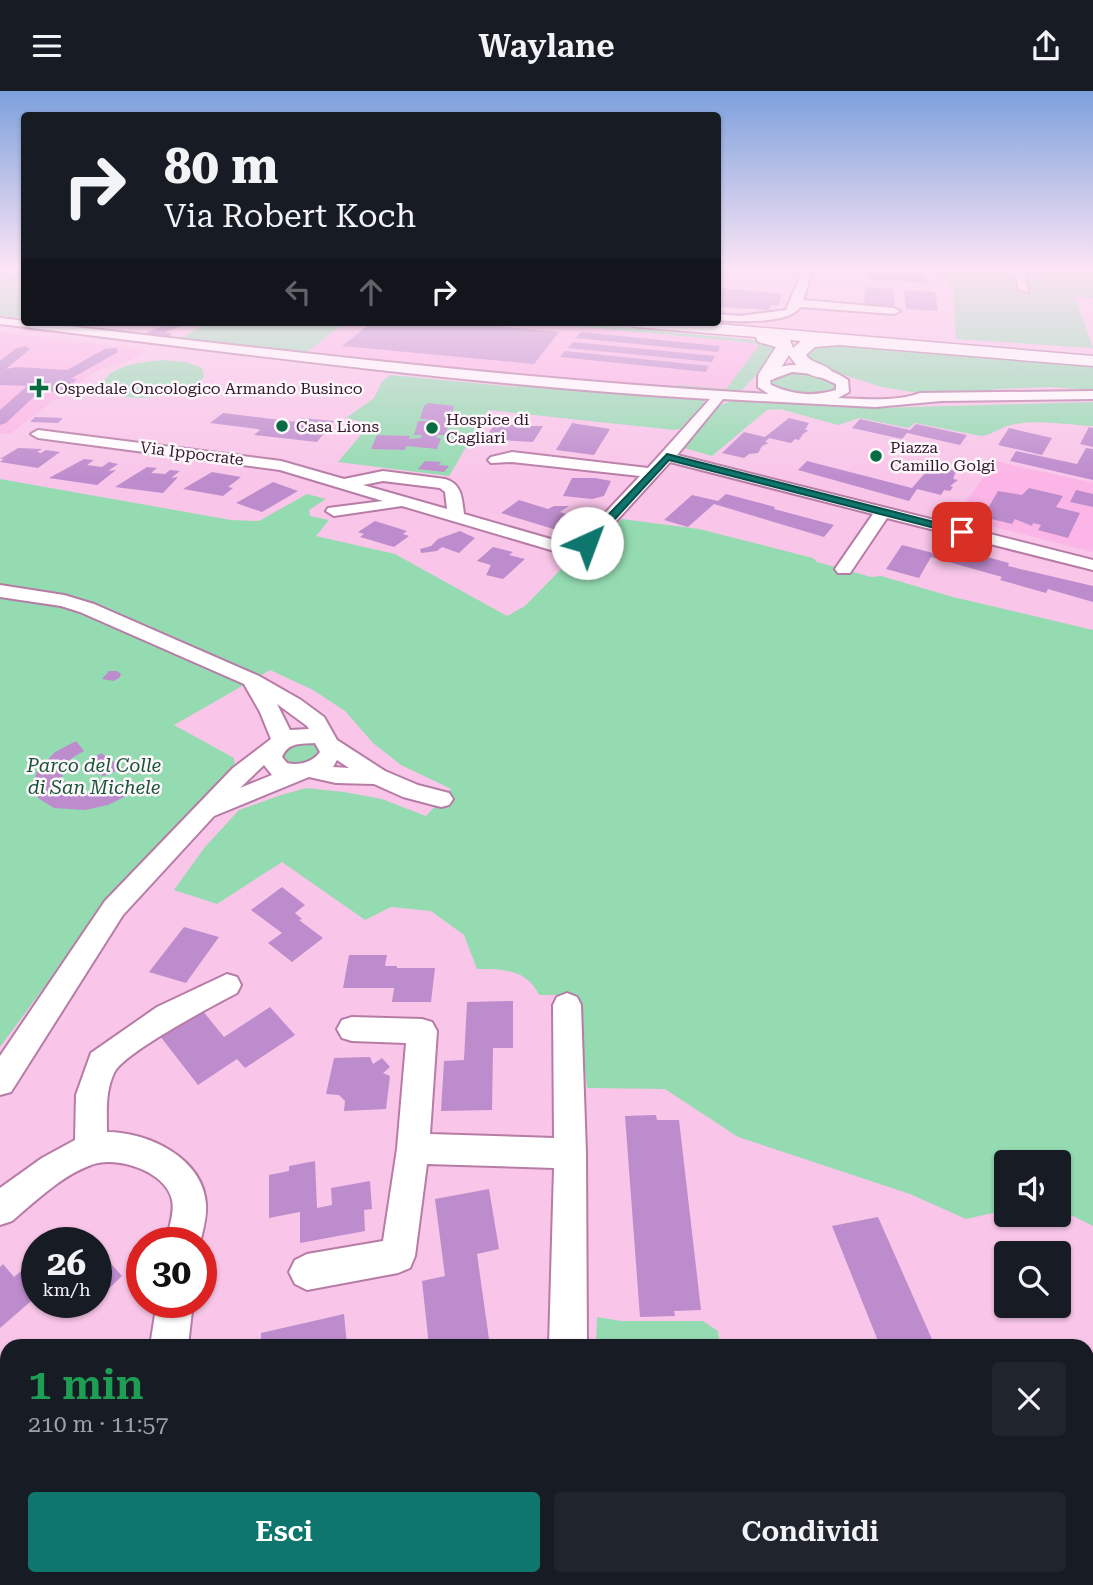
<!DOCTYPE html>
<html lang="it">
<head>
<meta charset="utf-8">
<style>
  body { margin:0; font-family:"Roboto Serif",serif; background:#20242c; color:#f1f3f6; height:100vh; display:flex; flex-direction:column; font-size:26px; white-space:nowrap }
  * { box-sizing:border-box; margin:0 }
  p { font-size:23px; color:#9ea1a6 }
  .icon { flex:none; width:38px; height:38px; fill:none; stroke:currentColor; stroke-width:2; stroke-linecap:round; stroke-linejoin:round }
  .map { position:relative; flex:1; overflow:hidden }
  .drawer { position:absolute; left:0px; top:1248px; width:1094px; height:247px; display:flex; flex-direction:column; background:#171b24; border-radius:21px 21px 0 0; box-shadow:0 2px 5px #0004 }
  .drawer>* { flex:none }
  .hud { position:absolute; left:21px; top:21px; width:700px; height:214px; border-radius:7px; box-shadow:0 2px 5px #0004; background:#171b24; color:#f1f3f6; overflow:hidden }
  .buttons { position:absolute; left:994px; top:1059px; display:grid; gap:14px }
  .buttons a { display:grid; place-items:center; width:77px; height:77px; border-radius:7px; background:#171b24; box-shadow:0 2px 5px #0004; font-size:35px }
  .speed { position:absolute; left:21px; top:1136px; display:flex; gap:14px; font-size:35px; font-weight:700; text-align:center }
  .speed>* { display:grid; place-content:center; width:91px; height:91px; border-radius:50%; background:#171b24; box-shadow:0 2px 5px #0004; line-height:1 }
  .speed small { font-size:18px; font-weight:400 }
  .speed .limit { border:10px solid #d22; background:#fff; color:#111 }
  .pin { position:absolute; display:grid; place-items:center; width:60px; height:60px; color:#fff; margin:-30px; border-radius:14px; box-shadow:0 4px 10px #0006 }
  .me { position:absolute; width:77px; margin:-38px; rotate:43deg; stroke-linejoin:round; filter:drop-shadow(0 0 5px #0008) }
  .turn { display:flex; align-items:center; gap:24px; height:147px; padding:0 28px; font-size:32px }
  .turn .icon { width:91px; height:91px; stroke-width:2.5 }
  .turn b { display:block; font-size:49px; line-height:60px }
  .lanes { display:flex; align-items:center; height:66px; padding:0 28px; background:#0003; justify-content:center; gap:35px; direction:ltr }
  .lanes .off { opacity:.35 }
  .round { display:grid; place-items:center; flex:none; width:74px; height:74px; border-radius:7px; background:#20242c }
  .overview { display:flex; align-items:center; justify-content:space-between; height:119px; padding:0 28px }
  h1 { font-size:42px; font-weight:600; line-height:52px; color:#1e9e55 }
  .action { display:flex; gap:14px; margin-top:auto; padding:14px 28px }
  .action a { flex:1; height:80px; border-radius:7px; background:#0f766e; color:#fff; font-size:28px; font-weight:600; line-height:80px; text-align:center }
  .action a+a { background:#20242c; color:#f1f3f6 }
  header { display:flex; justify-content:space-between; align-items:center; height:91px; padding:0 28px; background:#171b24; font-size:32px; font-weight:600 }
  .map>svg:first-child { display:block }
</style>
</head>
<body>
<header><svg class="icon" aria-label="menu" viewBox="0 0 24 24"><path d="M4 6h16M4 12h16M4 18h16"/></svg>Waylane<svg class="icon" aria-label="share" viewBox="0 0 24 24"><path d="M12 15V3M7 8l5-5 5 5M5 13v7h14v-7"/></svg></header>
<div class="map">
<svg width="1093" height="1494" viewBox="0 0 1093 1494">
  <rect width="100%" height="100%" fill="#f9c6e9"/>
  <g fill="#fbb5e6">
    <polygon points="346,231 534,231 755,252 759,258 726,298 670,296 307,261"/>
    <polygon points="0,241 148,259 132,268 99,279 87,286 69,307 54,309 10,343 0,343"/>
    <polygon points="995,370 1093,392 1093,461 955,426"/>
  </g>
  <g fill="#94dbb1">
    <polygon points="934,178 1093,178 1093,207 1075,206 1093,257 956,248 953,198"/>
    <polygon points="19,180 24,180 24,228 0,225 0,189"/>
    <polygon points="209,231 289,235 295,231 346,231 307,261 179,248"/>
    <polygon points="534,231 566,231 753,249 777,255 774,264 742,299 724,300 673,297 677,294 726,298 759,255 755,252"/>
    <polygon points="828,253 1093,272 1093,299 1051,296 997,298 978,302 918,302 882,296 850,286 821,276 804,265 811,255"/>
    <path d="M 161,269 L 186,271 L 202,277 L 204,286 C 187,306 124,316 103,296 C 104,274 145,271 161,269 Z"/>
    <path d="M 787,282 L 807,282 L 831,289 L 835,297 C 817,312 791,302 772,295 L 773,287 Z"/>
    <polygon points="390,284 515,296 527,291 705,307 703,310 706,313 680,338 674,339 488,319 449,385 338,371 370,333 346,327 374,307 382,291"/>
    <path d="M 731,310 L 877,317 L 1093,311 L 1093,335 C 1067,334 1033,327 1007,335 C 998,338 991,344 981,345 L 915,332 L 908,337 L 859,327 L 838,334 L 780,318 L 767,319 L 712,365 L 681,356 L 718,315 Z"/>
    <path d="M 0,388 L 231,429 L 259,430 L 307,403 L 326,408 L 309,419 L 310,425 L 329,429 L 316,445 L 395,463 L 507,525 L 525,515 L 565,474 L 576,470 L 622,428 L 699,438 L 813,467 L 817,471 L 871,486 L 881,485 L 953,506 L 1093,539 L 1093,1135 L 1059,1118 L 1059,1071 L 1006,1071 L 1006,1119 L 966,1128 L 910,1103 L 738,1046 L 665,998 L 587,997 L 577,904 L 539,904 C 527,878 503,878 477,878 L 464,844 L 431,820 L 391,816 L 365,829 L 282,771 L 217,813 L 174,799 L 205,756 L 239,719 L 281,704 L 306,697 L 344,701 L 382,708 L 426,725 L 451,698 L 401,674 L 373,652 L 345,620 L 313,599 L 270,579 L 174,634 L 234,667 L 235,677 L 223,694 L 124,788 L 0,956 Z"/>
    <polygon points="316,652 321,663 307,674 289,673 282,664 291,653"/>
    <polygon points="597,1226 621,1230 703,1230 718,1240 720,1255 596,1255"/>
  </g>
  <g fill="#bd8ccd">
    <polygon points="868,178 918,178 930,192 873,189 869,187"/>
    <polygon points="718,193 723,193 721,197 782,203 778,215 771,214 769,219 718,216"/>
    <polygon points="865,196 894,198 895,217 864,215"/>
    <polygon points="904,199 935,201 938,220 906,218"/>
    <polygon points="171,231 188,233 165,241 173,243 166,246 144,243"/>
    <polygon points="372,231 456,231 559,241 534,273 342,255"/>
    <polygon points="581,241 720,255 718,261 576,247"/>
    <polygon points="573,251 715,265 712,271 568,257"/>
    <polygon points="25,255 30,258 6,278 17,276 67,279 105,258 116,257 118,261 72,287 66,287 77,288 64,301 40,300 6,332 0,334 0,319 27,295 0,294 0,270 15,258"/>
    <polygon points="565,260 709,275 706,281 560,266"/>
    <polygon points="428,312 454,315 451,328 446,328 445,331 449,331 446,344 437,344 436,347 441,347 437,358 406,355 405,359 371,358 377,344 410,345 409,348 421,347 422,344 414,344 418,330 427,330 427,328 420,328 424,315"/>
    <polygon points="223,322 296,331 301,327 334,330 317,351 254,344 260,339 258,338 210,332"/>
    <polygon points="35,326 63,327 58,332 30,331"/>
    <polygon points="789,327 809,332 805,339 809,339 803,343 799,349 795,348 791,352 769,347 765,351 769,352 762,355 758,362 749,363 744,367 722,362 744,341 765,346"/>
    <polygon points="860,328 910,339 916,333 967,344 960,354 907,342 902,348 852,337"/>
    <polygon points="496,332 523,335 543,335 533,351 484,348"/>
    <polygon points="572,332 610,338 594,364 556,359"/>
    <polygon points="1089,336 1093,337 1093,356 1080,353"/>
    <polygon points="1009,337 1052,347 1042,364 998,354"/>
    <polygon points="18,357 42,358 37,361 41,362 46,359 60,361 38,377 0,371 4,368 0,368"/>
    <polygon points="1086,357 1093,358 1093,389 1010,370 1016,360 1077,373"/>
    <polygon points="84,368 94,369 87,374 102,376 109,371 118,373 108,380 116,379 97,394 49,387"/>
    <polygon points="425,370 441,371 439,374 449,375 444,381 418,378"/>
    <polygon points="807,370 912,397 932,374 956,380 953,388 958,389 950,395 953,396 950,400 944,399 941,404 917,398 909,410 798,379"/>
    <polygon points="147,376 157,377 151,382 165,383 170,379 180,380 171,387 178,386 163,402 115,396"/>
    <polygon points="212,381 241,386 228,396 233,397 223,405 183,398"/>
    <polygon points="572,387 595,387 611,390 604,405 592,408 563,405"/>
    <polygon points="273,391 298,400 262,421 236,412"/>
    <polygon points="1029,397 1063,405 1056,416 1080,422 1068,447 1038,439 1041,434 1033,432 1032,435 1015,428 1012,433 983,426 998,400 1022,404"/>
    <polygon points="1076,399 1093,403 1093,416 1070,411"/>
    <polygon points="726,403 775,416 774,418 834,434 824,446 714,413 688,436 664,429 692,404 718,410"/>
    <polygon points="519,409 548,418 554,415 569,415 560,421 578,427 560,440 501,422"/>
    <polygon points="375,430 407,440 403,443 409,445 394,456 360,446 364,443 358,441"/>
    <polygon points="460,440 475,447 459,462 442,456 437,460 421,462 420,458 431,455 438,448"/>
    <polygon points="939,453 1009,472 1008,475 1093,495 1093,511 1048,498 1046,502 1000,489 1002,486 931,466 919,487 886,478 902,454 933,462"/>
    <polygon points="493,456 513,461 509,464 525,468 503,488 486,484 491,474 477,470"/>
    <polygon points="109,580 117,580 121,583 120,586 114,590 102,588"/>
    <polygon points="76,650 84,660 72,667 64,677 62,687 68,696 89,702 117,696 130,703 108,714 85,719 54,717 38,707 33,694 37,680 55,661"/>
    <polygon points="101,662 123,677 104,685 89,681 88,672"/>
    <polygon points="282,796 305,814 295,822 302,828 299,829 323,847 292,871 268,852 282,842 251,819"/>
    <polygon points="184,836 219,846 186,892 149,881"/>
    <polygon points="349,864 387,864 385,875 397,875 397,877 435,877 431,911 392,911 394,897 343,897"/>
    <polygon points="513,910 513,957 493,957 492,1019 441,1020 444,970 464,969 467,911"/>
    <polygon points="270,916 295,944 245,977 237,968 198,994 160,945 202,919 224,946"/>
    <polygon points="370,966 373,973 382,967 390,976 383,982 390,985 386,1018 344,1020 345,1010 339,1004 326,1003 334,967"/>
    <polygon points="656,1024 657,1029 679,1029 701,1219 674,1220 675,1225 640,1226 625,1025"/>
    <polygon points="315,1070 317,1117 332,1114 331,1097 370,1090 372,1118 364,1119 365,1140 300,1152 300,1121 269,1127 269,1084 289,1080 289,1075"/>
    <polygon points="489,1098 499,1158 477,1163 489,1248 455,1255 429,1255 422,1190 445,1185 435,1108"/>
    <polygon points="878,1126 935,1255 880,1255 832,1135"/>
    <polygon points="96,1156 122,1185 96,1210"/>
    <polygon points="37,1167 37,1205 0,1237 0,1176 3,1173 14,1186"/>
    <polygon points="61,1211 85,1211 72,1223"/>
    <polygon points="344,1223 347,1255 261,1255 261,1242"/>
    <polygon points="1093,1263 1093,1331 1087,1333 1087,1265"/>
    <polygon points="7,1340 7,1384 0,1375 0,1347"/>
    <polygon points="232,1488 297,1488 297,1494 231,1494"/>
    <polygon points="418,1488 500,1488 496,1494 415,1494"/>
  </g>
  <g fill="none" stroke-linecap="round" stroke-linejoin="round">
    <defs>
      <g id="minor">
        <path d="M 803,178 L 813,178 L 803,209 L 894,217 L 900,220 L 894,223 L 800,216 C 791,233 736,231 718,229 L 718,223 L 740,225 L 786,219 Z"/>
        <polygon points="1014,178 1024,178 1028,201 1019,199"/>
        <path d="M 0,227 C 253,257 512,288 769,303 L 758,296 L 758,285 C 785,268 822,271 848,289 L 849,301 L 838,307 C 865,308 896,311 920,302 L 1093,300 L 1093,308 L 941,310 L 875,316 L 723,308 L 677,364 L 1093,469 L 1093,479 L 887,427 L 850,482 L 838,482 L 835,478 L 873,423 L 670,371 L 588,461 L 561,462 L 402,415 L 334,425 L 326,420 L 328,417 L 383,410 L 280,379 L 38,347 L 31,343 L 38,339 L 281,370 L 344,388 L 383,380 L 445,388 C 462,393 462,407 464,423 L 568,453 L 577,452 L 640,385 L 512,371 L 491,372 L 488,369 L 491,366 L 512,361 L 648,377 L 710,308 C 472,294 236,262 0,233 ZM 792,281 L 814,283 L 836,293 L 836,299 C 813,306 793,304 771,294 L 770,289 ZM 383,390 L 440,397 L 445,401 L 447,418 L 363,394 Z"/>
        <path d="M 0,494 L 64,504 L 94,513 L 259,585 L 301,609 L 324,626 L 337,649 L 385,680 L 418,694 L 449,702 L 453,708 L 449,714 L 441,716 L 403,706 L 374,693 L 336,692 L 309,686 L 214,725 L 123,824 L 11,1001 L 0,1004 L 0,965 L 105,810 L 233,677 L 271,648 L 260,621 L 244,593 L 80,521 L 61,515 L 0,506 ZM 277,613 L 307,635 L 309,638 L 290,639 ZM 315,652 L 320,661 C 313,671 299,675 287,672 L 282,666 C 288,651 301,653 315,652 ZM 337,669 L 349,677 L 333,676 ZM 264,674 L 272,684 L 240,697 Z"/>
        <path d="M 227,883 L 237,886 L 241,894 L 237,902 C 214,914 123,962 114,982 C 105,1001 107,1021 107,1041 C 148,1041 203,1067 206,1113 C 207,1126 203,1139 200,1152 L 166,1152 C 168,1138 175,1122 172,1109 C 166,1080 116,1064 91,1074 C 61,1085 36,1110 12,1130 L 0,1134 L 0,1097 L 42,1067 L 75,1049 L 76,1004 L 91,962 L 157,916 Z"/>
        <polygon points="567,902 577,906 581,914 586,1062 587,1255 549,1255 554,1077 427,1073 415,1165 410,1177 398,1182 307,1199 295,1193 289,1181 295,1169 307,1163 383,1150 397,1058 406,952 352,950 342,947 337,938 342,929 352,926 422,928 432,931 437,940 430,1043 554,1047 553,914 557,906"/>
        <polygon points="157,1211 193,1211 188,1255 150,1255"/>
        <polygon points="1093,1389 1093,1429 1087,1430 1087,1390"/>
        <polygon points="116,1488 158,1488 158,1494 114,1494"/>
        <polygon points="336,1488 378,1488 378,1494 334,1494"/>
        <polygon points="562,1488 604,1488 605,1494 561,1494"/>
        <polygon points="636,1488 683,1488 686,1494 638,1494"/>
        <polygon points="741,1488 808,1488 806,1494 738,1494"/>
      </g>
      <path id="highway" d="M 627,231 L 694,231 L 1093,265 L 1093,275 L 839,254 L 815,256 L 806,264 C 813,274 827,272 833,282 L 831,286 C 814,290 797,278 789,264 L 774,288 L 767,290 L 758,284 L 776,256 L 758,251 L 756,246 L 635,236 ZM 790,249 L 801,250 L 793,257 Z"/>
    </defs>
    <use href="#minor" stroke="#b77ca6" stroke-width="4"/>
    <use href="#highway" stroke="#b77ca6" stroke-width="3"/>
    <use href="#minor" fill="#fff" fill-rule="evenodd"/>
    <use href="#highway" fill="#fff" fill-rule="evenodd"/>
  </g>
  <linearGradient id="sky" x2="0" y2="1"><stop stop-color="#7da1dd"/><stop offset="0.46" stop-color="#fce5f5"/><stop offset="1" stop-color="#fce5f5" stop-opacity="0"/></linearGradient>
  <rect width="1093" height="387" fill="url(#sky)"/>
  <polygon fill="#0f766e" stroke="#0a4d48" stroke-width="2" points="667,363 966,439 967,441 962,444 669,369 591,454 583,454 583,450"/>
  <g fill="#076c42" stroke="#fdf7fb" stroke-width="2.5">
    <path d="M35.5 286.5h7v7h7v7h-7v7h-7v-7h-7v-7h7z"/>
    <circle cx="282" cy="335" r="7"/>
    <circle cx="432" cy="337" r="7"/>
    <circle cx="876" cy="365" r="7"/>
  </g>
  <g text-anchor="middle" stroke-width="5" stroke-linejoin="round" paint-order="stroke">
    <g font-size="16" fill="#321b2c" stroke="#fdf7fb" text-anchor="start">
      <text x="55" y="303">Ospedale Oncologico Armando Businco</text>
      <text x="446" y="334">Hospice di<tspan x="446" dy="18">Cagliari</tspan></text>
      <text x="296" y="341">Casa Lions</text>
      <text x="890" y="362">Piazza<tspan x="890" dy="18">Camillo Golgi</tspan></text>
    </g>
    <g font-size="16" fill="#321b2c" stroke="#fdf7fb">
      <text transform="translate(192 362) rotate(7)" y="6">Via Ippocrate</text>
    </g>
    <g font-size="19" font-style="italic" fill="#175536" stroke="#fdf7fb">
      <text x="94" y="681">Parco del Colle<tspan x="94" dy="22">di San Michele</tspan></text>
    </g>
  </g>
</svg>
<div class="buttons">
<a><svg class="icon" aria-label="sound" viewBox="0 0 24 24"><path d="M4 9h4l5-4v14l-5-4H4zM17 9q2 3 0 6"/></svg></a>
<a><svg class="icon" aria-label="search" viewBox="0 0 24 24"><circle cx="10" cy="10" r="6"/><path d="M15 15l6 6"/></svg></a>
</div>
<div class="speed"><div>26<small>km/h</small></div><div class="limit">30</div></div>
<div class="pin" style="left:962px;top:441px;background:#d93025"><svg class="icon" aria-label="arrive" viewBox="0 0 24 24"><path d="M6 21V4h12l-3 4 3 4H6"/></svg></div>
<svg class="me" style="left:587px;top:452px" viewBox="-20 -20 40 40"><circle r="19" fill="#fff"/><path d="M0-13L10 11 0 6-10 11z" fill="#0f766e"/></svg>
<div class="hud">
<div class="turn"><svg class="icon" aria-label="right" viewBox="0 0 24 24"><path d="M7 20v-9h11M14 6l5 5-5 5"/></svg><div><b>80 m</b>Via Robert Koch</div></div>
<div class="lanes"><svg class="icon off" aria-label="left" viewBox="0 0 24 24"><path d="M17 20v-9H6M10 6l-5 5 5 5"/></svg><svg class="icon off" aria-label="ahead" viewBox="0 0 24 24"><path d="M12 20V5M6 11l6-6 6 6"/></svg><svg class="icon" aria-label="right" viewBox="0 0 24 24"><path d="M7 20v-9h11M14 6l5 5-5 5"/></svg></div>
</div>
<section class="drawer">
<div class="overview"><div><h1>1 min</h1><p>210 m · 11:57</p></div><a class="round"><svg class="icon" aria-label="close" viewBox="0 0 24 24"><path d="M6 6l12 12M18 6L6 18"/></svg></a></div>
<div class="action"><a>Esci</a><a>Condividi</a></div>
</section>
</div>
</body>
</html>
